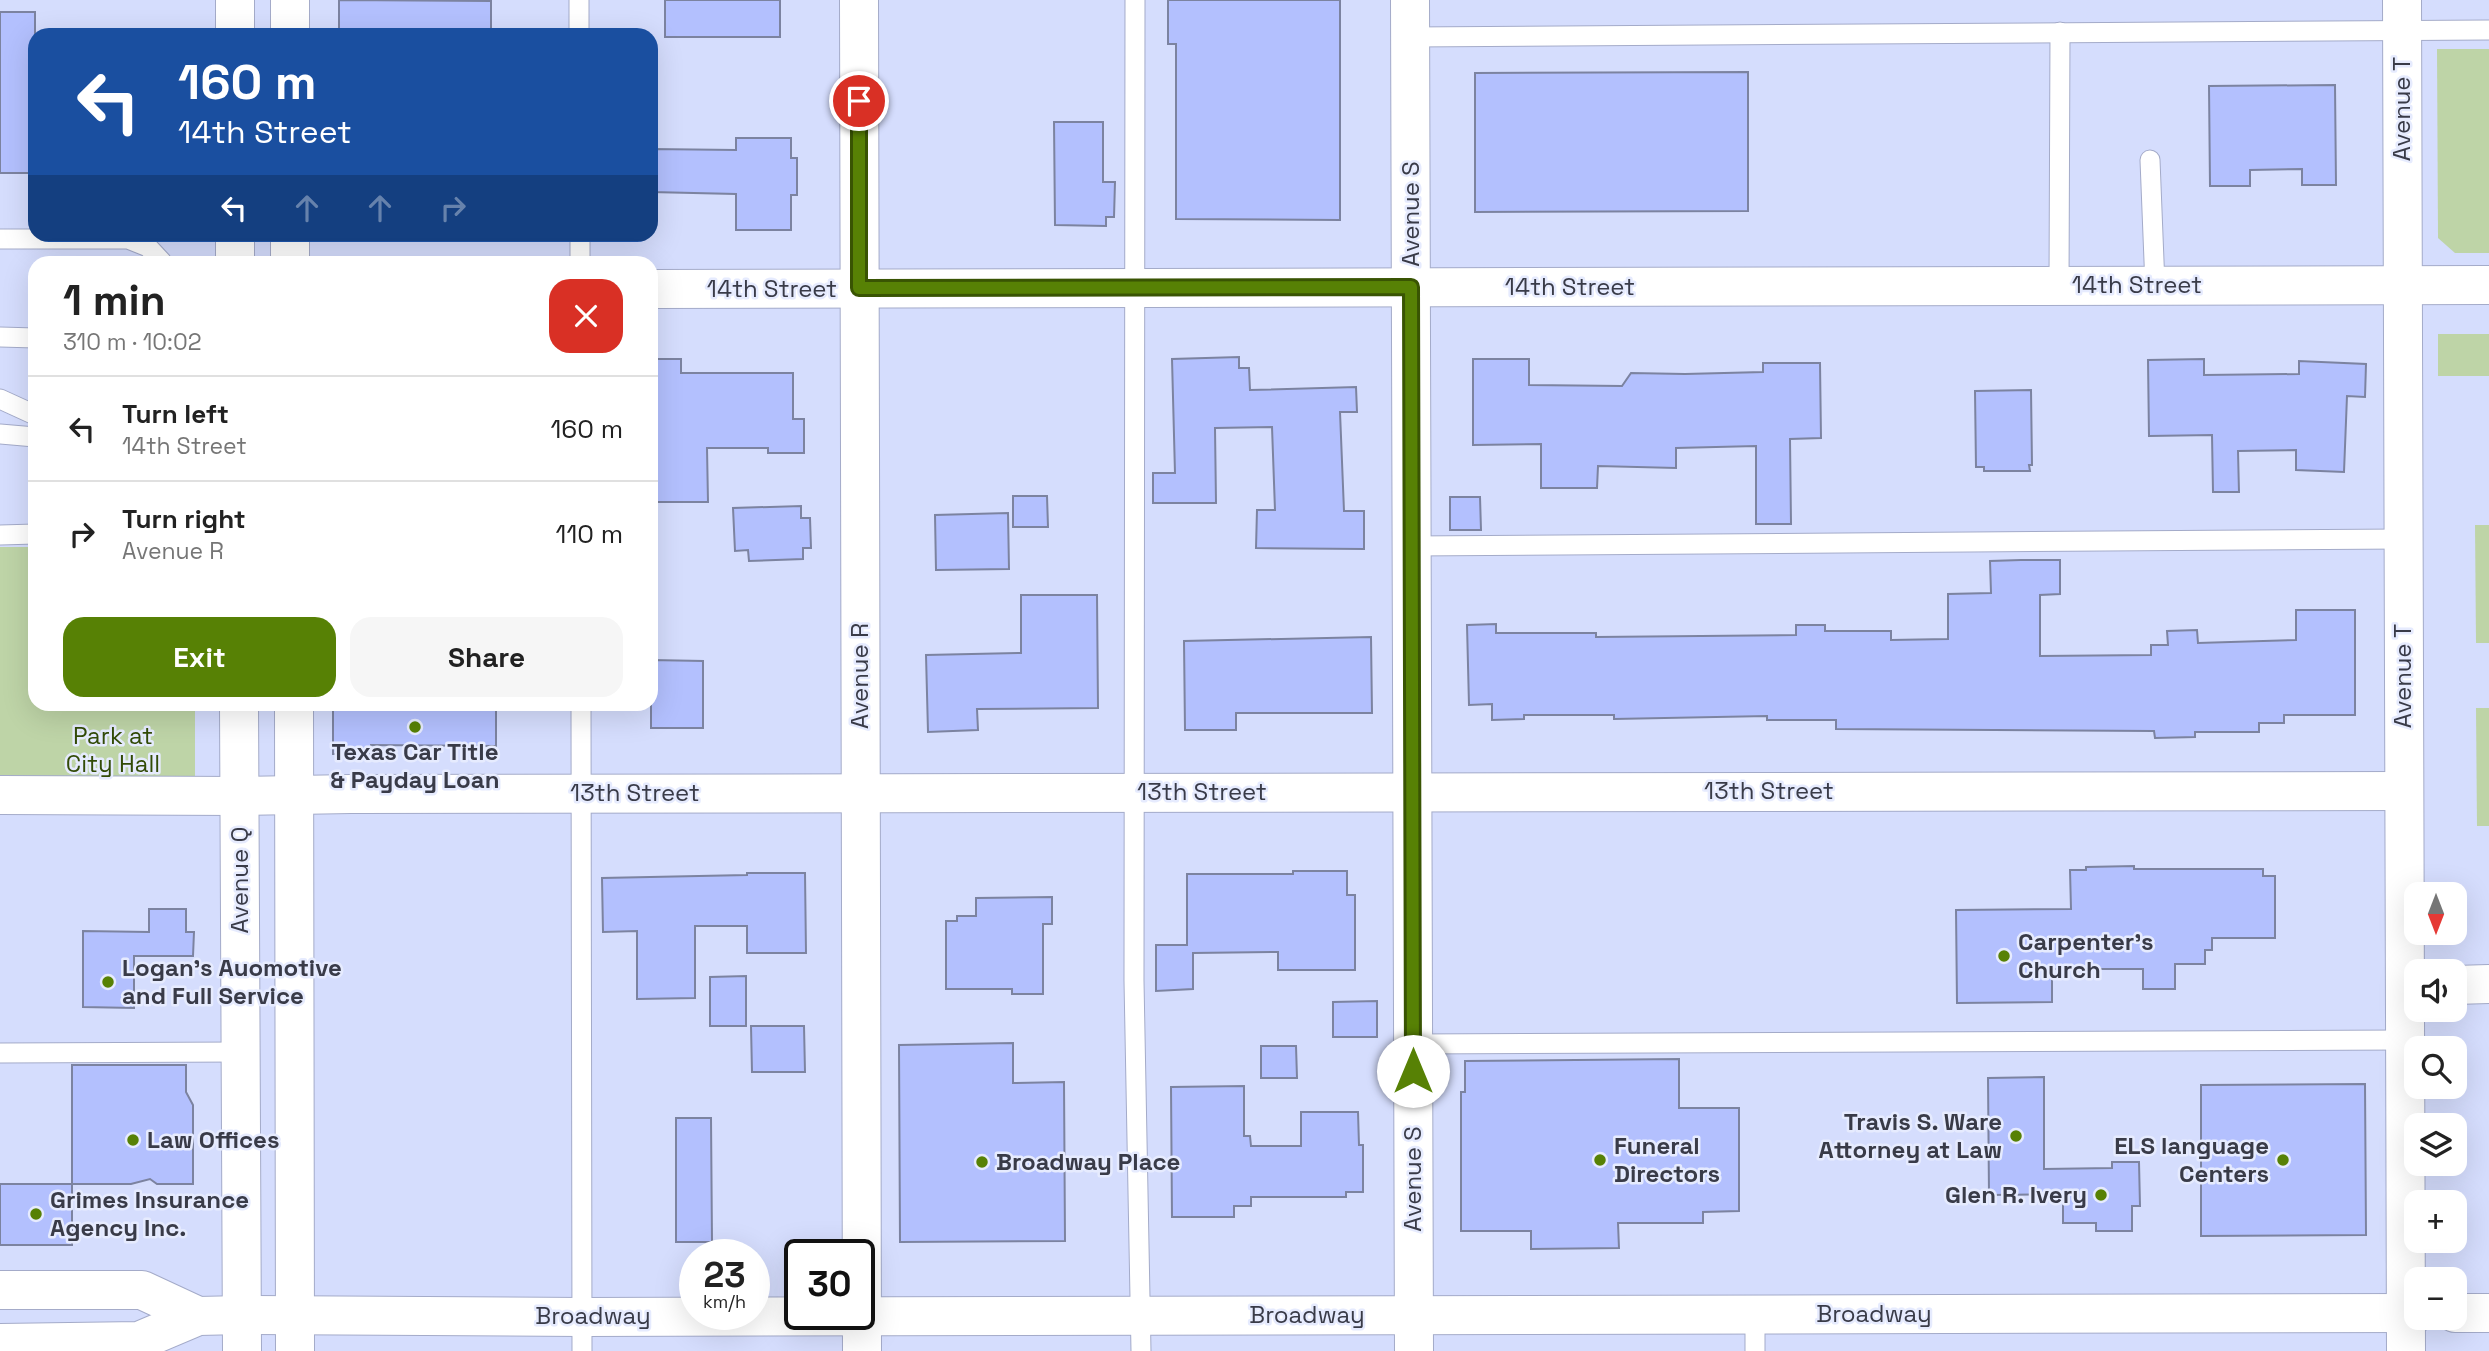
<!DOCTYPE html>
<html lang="en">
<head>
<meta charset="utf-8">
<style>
  body { margin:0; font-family:"Space Grotesk",sans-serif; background:#f6f6f6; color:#222; height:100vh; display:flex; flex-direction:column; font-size:26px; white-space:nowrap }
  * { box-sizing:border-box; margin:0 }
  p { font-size:23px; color:#767676 }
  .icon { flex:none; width:38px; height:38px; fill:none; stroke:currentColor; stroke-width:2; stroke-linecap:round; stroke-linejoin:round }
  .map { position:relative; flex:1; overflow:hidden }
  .side { position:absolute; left:28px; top:256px; width:630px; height:455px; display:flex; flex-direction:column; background:#fff; border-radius:21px; box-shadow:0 7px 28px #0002 }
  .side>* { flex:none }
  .banner { position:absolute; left:28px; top:28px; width:630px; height:214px; border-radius:21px; box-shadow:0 7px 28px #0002; background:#1a4fa0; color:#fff; overflow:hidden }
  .needle { width:46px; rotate:180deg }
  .tools { position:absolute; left:2404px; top:882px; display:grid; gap:14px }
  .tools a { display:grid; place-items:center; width:63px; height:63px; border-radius:14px; background:#fff; box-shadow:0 7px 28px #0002; font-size:35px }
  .speed { position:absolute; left:679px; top:1239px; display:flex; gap:14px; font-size:35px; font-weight:700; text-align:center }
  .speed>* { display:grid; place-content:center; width:91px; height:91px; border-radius:50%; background:#fff; box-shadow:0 7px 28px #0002; line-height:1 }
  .speed small { font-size:18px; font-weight:400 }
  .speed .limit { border:4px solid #111; border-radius:10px; background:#fff; color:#111 }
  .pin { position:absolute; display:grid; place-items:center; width:60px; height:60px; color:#fff; margin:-30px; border:4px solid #fff; border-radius:50%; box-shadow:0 2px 7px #0007 }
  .me { position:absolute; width:77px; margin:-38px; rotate:0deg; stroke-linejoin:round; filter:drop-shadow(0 0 5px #0008) }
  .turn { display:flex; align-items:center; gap:24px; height:147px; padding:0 35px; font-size:32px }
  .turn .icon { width:91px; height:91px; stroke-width:2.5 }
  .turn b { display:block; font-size:49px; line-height:60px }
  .lanes { display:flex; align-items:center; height:66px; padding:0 35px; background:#0003; justify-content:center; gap:35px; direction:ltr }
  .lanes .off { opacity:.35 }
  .round { display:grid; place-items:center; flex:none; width:74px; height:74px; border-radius:21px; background:#f6f6f6 }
  .headline { display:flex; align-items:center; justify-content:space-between; height:119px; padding:0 35px }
  h1 { font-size:42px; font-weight:700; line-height:52px }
  .button { display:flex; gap:14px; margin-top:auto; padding:14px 35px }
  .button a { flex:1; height:80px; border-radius:21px; background:#578105; color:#fff; font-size:28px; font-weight:700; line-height:80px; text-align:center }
  .button a+a { background:#f6f6f6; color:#222 }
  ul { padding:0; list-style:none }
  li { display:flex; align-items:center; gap:21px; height:105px; padding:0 35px; border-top:2px solid #e0e0e0 }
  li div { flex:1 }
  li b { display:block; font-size:26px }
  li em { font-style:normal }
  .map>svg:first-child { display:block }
</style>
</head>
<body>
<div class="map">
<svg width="2489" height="1351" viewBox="0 0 2489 1351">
  <rect width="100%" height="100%" fill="#d5ddfd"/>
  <g fill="#bed4a7">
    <polygon points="2437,49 2489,49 2489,253 2455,253 2438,238"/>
    <rect x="2438" y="334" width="51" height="42"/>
    <polygon points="2475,525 2489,525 2489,643 2476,643"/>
    <polygon points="0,547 35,547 35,704 195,704 195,796 0,795"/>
    <polygon points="2476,708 2489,708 2489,826 2477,826"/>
  </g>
  <g fill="#b3c0fe" stroke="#7c83a0" stroke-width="2">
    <polygon points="339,0 491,1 491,35 339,35"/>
    <rect x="665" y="0" width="115" height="37"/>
    <polygon points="1168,0 1340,0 1340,220 1176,219 1176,44 1168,44"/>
    <rect x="0" y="12" width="35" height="161"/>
    <polygon points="1748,72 1748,211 1475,212 1475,73"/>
    <polygon points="2335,85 2336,185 2302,185 2302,169 2250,170 2250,186 2210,186 2209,86"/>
    <polygon points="1054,122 1103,122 1103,182 1115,182 1114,217 1106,217 1106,226 1055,225"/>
    <polygon points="736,138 791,138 791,158 797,158 797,195 791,195 791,230 736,230 736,194 651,192 651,149 736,150"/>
    <polygon points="1239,357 1239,368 1249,368 1250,390 1356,387 1357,412 1340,412 1344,511 1364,511 1364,549 1256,548 1257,510 1275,510 1272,427 1215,428 1216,503 1153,503 1153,473 1175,473 1172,359"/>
    <polygon points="651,359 681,359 681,373 793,373 793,419 804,419 804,453 768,453 768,448 707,448 708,502 651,502"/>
    <polygon points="1473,359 1529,359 1529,385 1622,386 1631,373 1685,374 1763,372 1763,363 1820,363 1821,438 1790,439 1791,524 1756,524 1756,446 1676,448 1676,468 1598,466 1597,488 1541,488 1541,444 1473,445"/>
    <polygon points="2204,359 2204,375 2299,374 2299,361 2366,364 2365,397 2347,396 2344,472 2296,470 2296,450 2238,451 2239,492 2213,492 2212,435 2149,436 2148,360"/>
    <polygon points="2031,390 2032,465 2029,465 2030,471 1984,471 1984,467 1976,467 1975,391"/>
    <polygon points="1013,496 1047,496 1048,527 1013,527"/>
    <polygon points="1450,497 1480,497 1481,530 1450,530"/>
    <polygon points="801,506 801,518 810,518 811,548 803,548 803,559 749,561 748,550 735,551 733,508"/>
    <polygon points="1008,513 1009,569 936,570 935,515"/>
    <polygon points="2021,560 2060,560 2060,594 2040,595 2040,656 2151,655 2151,645 2168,645 2167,631 2197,630 2198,643 2296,640 2296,610 2355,610 2355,715 2284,715 2284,723 2259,723 2259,732 2195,732 2195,737 2155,738 2154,731 1836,729 1836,720 1767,720 1767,716 1614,719 1614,715 1524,715 1524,719 1492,720 1492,704 1469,705 1467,625 1496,624 1496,633 1596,633 1596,637 1796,635 1796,625 1825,625 1825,631 1891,631 1891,640 1948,639 1948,594 1991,593 1990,561"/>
    <polygon points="1021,595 1097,595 1098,708 977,709 978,730 928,732 926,655 1021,653"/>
    <polygon points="1371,637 1372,713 1236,713 1236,730 1185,730 1184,641"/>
    <polygon points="651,660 703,661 703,728 651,728"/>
    <polygon points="333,704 496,704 496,746 371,745 371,754 333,754"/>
    <polygon points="2134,866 2134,869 2263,869 2263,876 2275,876 2275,938 2212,938 2212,950 2205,950 2205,964 2175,964 2175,989 2143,989 2143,969 2052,969 2052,1002 1957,1003 1956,910 2071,909 2070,870 2086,870 2086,867"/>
    <polygon points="1293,871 1347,871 1347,895 1355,895 1355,970 1278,970 1278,952 1193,953 1193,989 1156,991 1156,945 1187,945 1187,874 1293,874"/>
    <polygon points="747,873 805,873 806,953 747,953 747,926 695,926 695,998 637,999 637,931 603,932 602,878 747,875"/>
    <polygon points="1052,897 1052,924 1043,924 1043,994 1012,994 1012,989 946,989 946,921 957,921 957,916 976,916 976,898"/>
    <polygon points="149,909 186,909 186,932 194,932 193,956 134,956 134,1008 83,1007 83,931 149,932"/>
    <polygon points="746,976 746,1026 710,1026 710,977"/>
    <polygon points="1377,1001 1377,1037 1333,1037 1333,1002"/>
    <polygon points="751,1026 804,1026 805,1072 752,1072"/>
    <polygon points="1013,1043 1013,1083 1064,1082 1065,1241 900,1242 899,1045"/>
    <polygon points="1261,1046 1296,1046 1297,1078 1261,1078"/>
    <polygon points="1679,1059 1679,1108 1739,1108 1739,1211 1703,1212 1703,1223 1618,1223 1619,1248 1531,1249 1531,1231 1461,1231 1461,1092 1465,1092 1465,1061"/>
    <polygon points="72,1065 186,1065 186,1092 193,1105 193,1184 157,1184 150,1179 131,1184 72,1184"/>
    <polygon points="2044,1077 2044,1169 2112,1168 2112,1162 2139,1162 2140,1206 2132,1206 2132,1231 2096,1231 2096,1223 2063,1223 2063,1194 1989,1195 1988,1078"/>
    <polygon points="2365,1084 2366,1235 2201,1236 2201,1085"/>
    <polygon points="1244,1086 1244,1136 1250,1136 1251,1146 1301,1146 1301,1112 1358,1112 1359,1145 1363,1145 1363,1192 1346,1192 1346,1197 1251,1197 1251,1206 1234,1206 1234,1217 1172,1217 1171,1087"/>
    <polygon points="676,1118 711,1118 712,1242 676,1242"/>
    <rect x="0" y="1184" width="72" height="61"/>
  </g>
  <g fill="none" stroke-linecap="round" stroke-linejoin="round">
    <defs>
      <g id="lane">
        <polyline points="579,0 579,35"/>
        <polyline points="1135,0 1134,981 1141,1351"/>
        <polyline points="1410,37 2489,30"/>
        <polyline points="2150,160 2155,286"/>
        <polyline points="580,234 580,262"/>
        <polyline points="0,239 128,239 148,247 162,262"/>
        <polyline points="2059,285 2060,32"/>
        <polyline points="0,337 35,338"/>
        <polyline points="0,399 35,415"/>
        <polyline points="0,434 35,437"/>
        <polyline points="0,535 35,534"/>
        <polyline points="1412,546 2403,539"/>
        <polyline points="581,704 582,1351"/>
        <polyline points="1413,1044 2405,1040"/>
        <polyline points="0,1053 242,1052"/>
        <polyline points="1755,1314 1755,1351"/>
      </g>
      <g id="street">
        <polyline points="859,0 862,1351"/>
        <polyline points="1410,0 1414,1351"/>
        <polyline points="2402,0 2406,1351"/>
        <polyline points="651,289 2489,285"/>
        <polyline points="0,795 240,796 351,794 2404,791"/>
        <polyline points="2455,985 2489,984"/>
      </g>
      <g id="secondary">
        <polyline points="0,1290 142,1290 198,1316"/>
        <polyline points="2455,1313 2489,1313"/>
        <polyline points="0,1343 139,1341 198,1316 242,1315 582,1317 2417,1313"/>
      </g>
      <g id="highway">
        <polyline points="235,0 235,35"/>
        <polyline points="290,35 290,0"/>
        <polyline points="235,234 235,262"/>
        <polyline points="290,262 290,234"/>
        <polyline points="239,704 242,1351"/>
        <polyline points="294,704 295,1351"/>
      </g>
    </defs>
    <use href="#lane" stroke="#a4abc9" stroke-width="21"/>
    <use href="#street" stroke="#a4abc9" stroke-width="40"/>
    <use href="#secondary" stroke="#a4abc9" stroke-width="40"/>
    <use href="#highway" stroke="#a4abc9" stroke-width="40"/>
    <use href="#lane" stroke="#fff" stroke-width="19"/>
    <use href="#street" stroke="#fff" stroke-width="38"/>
    <use href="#secondary" stroke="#fff" stroke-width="38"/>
    <use href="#highway" stroke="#fff" stroke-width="38"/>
  </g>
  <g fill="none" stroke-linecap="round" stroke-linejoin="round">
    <defs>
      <polyline id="route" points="859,101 859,288 1411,287 1413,1071"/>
    </defs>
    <use href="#route" stroke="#395403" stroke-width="18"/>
    <use href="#route" stroke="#578105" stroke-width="12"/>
  </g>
  <g fill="#578105" stroke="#e6ebfe" stroke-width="2.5">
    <circle cx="415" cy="727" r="7"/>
    <circle cx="2004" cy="956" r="7"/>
    <circle cx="108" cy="982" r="7"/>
    <circle cx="2016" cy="1136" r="7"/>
    <circle cx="133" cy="1140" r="7"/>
    <circle cx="1600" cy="1160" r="7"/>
    <circle cx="2283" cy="1160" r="7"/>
    <circle cx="982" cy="1162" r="7"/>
    <circle cx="2101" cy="1195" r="7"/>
    <circle cx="36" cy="1214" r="7"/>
  </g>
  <g text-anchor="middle" stroke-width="5" stroke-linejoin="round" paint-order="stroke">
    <g font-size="24" fill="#393b48" stroke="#e6ebfe">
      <text transform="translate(2402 109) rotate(-90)" y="8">Avenue T</text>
      <text transform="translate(1411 214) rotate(-90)" y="8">Avenue S</text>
      <text x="2137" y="293">14th Street</text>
      <text x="1570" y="295">14th Street</text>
      <text x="772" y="297">14th Street</text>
      <text transform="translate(860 676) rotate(-90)" y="8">Avenue R</text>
      <text transform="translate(2403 676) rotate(-90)" y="8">Avenue T</text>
      <text x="1769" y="799">13th Street</text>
      <text x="1202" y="800">13th Street</text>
      <text x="635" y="801">13th Street</text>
      <text transform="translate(240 880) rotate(-90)" y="8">Avenue Q</text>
      <text transform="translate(1413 1179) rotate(-90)" y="8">Avenue S</text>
      <text x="1874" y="1322">Broadway</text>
      <text x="1307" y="1323">Broadway</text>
      <text x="593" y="1324">Broadway</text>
    </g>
    <g font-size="24" fill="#324b07" stroke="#e6ebfe">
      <text x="113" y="744">Park at<tspan x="113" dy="28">City Hall</tspan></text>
    </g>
    <g font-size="24" font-weight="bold" fill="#393b48" stroke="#e6ebfe" text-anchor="start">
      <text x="415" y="760" text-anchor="middle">Texas Car Title<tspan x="415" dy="28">&amp; Payday Loan</tspan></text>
      <text x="2018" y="950">Carpenter's<tspan x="2018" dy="28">Church</tspan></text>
      <text x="122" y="976">Logan's Auomotive<tspan x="122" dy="28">and Full Service</tspan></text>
      <text x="2002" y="1130" text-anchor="end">Travis S. Ware<tspan x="2002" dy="28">Attorney at Law</tspan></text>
      <text x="147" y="1148">Law Offices</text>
      <text x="1614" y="1154">Funeral<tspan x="1614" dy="28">Directors</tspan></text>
      <text x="2269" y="1154" text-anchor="end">ELS language<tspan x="2269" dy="28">Centers</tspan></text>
      <text x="996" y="1170">Broadway Place</text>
      <text x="2087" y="1203" text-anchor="end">Glen R. Ivery</text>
      <text x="50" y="1208">Grimes Insurance<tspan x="50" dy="28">Agency Inc.</tspan></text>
    </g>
  </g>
</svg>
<div class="tools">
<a><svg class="needle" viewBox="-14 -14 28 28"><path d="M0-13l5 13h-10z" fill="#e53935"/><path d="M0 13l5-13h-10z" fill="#767676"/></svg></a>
<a><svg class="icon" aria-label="sound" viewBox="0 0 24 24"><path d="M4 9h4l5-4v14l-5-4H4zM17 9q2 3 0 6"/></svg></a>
<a><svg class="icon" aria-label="search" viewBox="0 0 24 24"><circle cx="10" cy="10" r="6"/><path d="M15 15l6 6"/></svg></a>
<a><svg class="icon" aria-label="layers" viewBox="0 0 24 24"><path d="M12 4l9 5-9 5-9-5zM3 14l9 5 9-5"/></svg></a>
<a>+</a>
<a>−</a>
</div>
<div class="speed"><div>23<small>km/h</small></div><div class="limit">30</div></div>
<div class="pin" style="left:859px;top:101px;background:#d93025"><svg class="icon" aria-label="arrive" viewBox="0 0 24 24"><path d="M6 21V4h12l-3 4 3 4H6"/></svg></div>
<svg class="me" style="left:1413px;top:1071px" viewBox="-20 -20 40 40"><circle r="19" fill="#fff"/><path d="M0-13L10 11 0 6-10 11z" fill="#578105"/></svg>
<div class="banner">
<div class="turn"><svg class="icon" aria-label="left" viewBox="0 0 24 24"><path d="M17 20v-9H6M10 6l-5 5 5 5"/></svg><div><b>160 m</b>14th Street</div></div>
<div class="lanes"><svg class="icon" aria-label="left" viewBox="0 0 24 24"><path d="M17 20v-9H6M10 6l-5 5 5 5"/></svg><svg class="icon off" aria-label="ahead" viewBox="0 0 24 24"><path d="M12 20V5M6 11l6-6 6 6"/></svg><svg class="icon off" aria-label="ahead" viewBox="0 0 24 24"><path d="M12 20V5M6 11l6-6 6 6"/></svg><svg class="icon off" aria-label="right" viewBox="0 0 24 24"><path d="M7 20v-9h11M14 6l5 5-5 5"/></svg></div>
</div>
<section class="side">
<div class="headline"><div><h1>1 min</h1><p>310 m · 10:02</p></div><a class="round" style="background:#d93025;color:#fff"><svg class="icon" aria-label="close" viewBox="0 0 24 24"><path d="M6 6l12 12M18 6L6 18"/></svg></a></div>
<ul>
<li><svg class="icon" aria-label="left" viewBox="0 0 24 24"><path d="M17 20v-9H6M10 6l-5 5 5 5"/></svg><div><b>Turn left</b><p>14th Street</p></div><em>160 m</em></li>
<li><svg class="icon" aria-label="right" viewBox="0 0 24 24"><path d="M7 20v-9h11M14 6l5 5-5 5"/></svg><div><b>Turn right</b><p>Avenue R</p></div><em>110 m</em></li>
</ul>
<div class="button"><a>Exit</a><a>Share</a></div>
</section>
</div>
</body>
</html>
